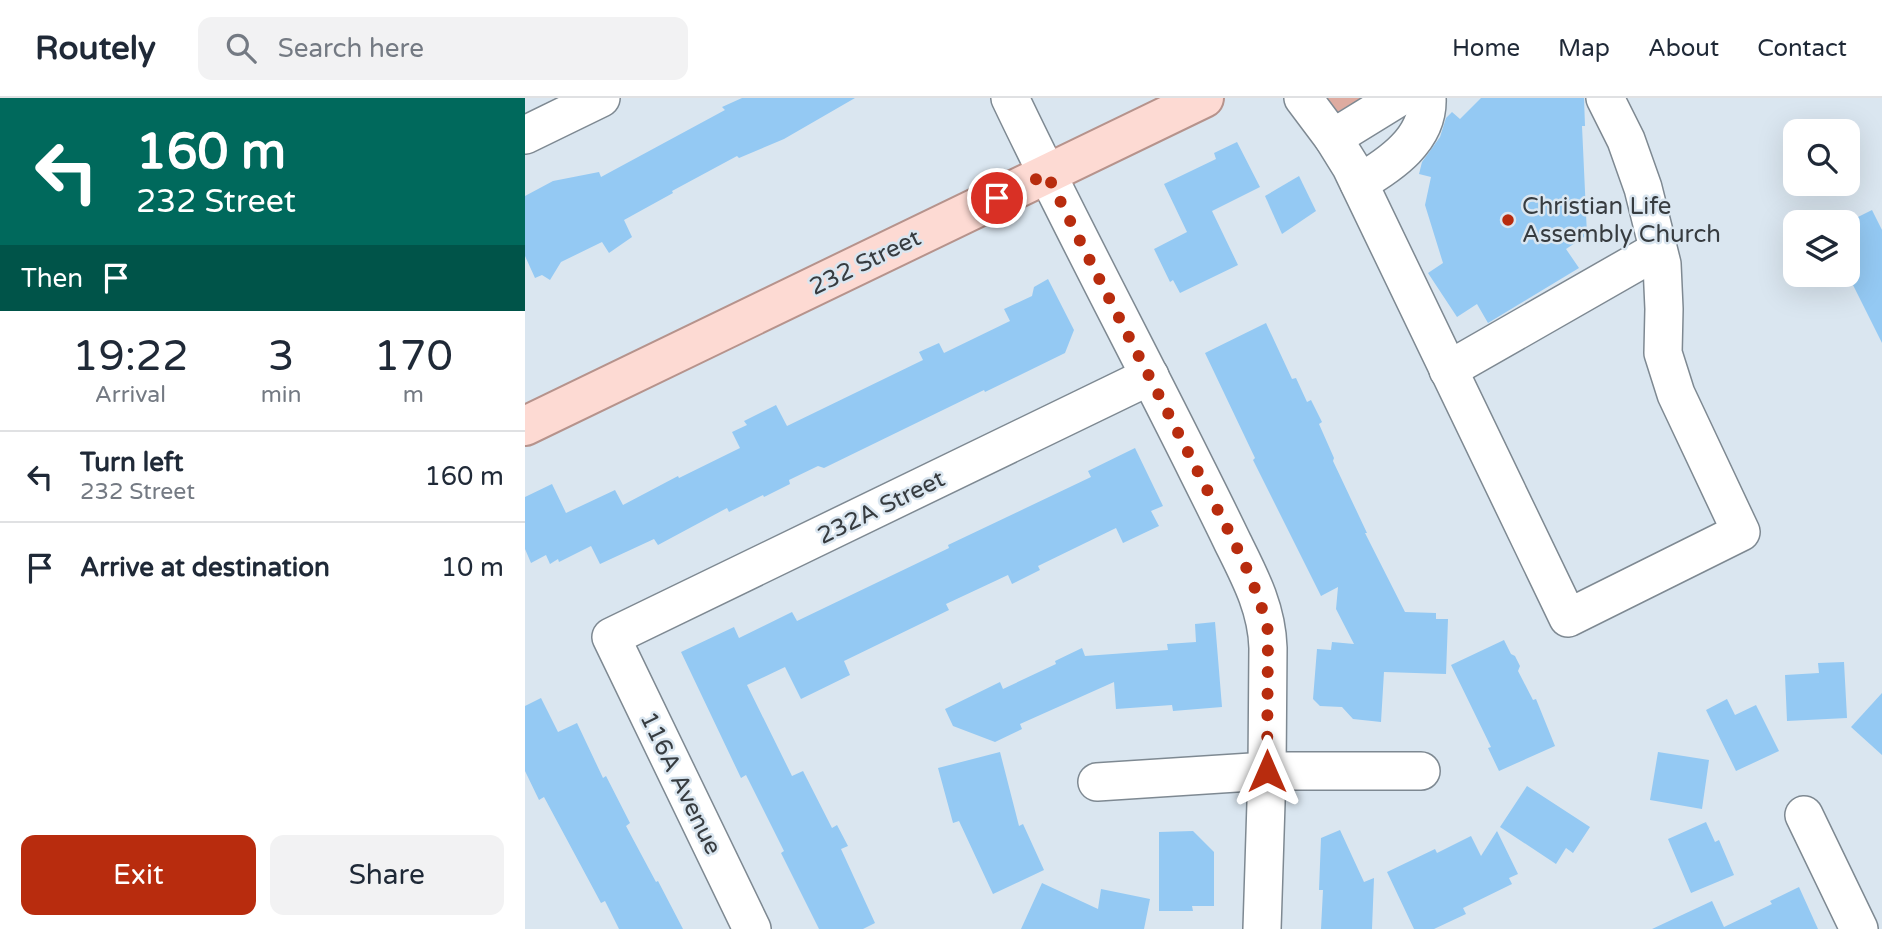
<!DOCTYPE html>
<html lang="en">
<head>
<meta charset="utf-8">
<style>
  body { margin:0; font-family:"Varela Round",sans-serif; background:#f2f2f3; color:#1f2937; height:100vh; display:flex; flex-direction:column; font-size:26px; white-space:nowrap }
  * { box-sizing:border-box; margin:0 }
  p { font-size:23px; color:#747a83 }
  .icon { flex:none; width:38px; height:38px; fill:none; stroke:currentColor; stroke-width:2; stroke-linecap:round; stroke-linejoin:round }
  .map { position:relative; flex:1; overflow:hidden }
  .details { display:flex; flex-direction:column; background:#fff; width:525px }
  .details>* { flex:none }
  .banner { background:#00695c; color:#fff; overflow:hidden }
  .buttons { position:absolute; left:1258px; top:21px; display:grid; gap:14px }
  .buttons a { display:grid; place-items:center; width:77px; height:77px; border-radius:14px; background:#fff; box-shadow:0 7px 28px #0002; font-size:35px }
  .pin { position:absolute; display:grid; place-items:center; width:60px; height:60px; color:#fff; margin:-30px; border:4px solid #fff; border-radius:50%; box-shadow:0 2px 7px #0007 }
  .me { position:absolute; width:77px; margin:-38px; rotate:0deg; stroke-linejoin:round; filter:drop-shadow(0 0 5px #0008) }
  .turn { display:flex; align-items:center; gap:24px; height:147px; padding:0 21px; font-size:32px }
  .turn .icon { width:91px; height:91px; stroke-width:2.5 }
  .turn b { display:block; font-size:49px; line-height:60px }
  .then { display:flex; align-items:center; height:66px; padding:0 21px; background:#0003; gap:14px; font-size:26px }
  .eta { display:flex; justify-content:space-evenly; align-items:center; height:119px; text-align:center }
  .eta b { font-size:42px; font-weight:600; line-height:49px }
  .primary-button { display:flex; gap:14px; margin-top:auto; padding:14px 21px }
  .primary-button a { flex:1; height:80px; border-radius:14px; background:#b82c0e; color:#fff; font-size:28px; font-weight:600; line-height:80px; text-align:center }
  .primary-button a+a { background:#f2f2f3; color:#1f2937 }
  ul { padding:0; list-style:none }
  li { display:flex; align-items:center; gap:21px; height:91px; padding:0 21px; border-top:2px solid #e0e1e3 }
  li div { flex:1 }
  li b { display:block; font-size:26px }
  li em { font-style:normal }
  header { display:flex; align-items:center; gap:42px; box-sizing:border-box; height:98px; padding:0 35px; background:#fff; border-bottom:2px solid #e0e1e3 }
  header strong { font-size:33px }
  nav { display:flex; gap:38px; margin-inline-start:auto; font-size:24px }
  .search { width:490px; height:63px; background:#f2f2f3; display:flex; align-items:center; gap:18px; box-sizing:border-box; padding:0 24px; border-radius:14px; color:#747a83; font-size:26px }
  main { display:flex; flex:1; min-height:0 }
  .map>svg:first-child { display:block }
</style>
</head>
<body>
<header>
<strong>Routely</strong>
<div class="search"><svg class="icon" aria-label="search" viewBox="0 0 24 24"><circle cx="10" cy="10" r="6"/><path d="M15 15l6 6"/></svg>Search here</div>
<nav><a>Home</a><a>Map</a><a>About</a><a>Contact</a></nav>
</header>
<main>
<section class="details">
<div class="banner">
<div class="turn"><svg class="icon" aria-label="left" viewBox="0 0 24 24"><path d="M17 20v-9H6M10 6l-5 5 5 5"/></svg><div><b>160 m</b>232 Street</div></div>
<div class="then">Then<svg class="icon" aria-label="arrive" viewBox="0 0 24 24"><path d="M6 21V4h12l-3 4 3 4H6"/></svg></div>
</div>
<div class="eta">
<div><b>19:22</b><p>Arrival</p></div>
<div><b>3</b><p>min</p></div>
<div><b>170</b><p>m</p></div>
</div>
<ul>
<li><svg class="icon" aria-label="left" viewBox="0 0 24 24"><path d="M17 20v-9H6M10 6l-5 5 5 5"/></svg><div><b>Turn left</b><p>232 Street</p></div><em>160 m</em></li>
<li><svg class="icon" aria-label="arrive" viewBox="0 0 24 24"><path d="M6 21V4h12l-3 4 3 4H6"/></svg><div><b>Arrive at destination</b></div><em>10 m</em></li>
</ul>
<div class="primary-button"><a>Exit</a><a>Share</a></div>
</section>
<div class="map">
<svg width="1357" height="831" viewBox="0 0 1357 831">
  <rect width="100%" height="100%" fill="#dae6f0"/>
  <polygon fill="#deaba0" points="791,0 837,0 809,16"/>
  <g fill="#94c9f3">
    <polygon points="217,0 330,0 259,41 214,60 212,58 147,93 148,95 99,122 107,139 84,155 77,144 36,164 25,182 17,177 10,180 0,158 0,98 28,83 74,74 76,79 200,12 197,9"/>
    <polygon points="956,0 1059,0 1060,28 1057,28 1062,137 1041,151 1054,170 963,225 952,206 932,219 903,175 918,165 900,107 906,79 894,76 897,64 915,39 921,20 927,14 935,21"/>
    <polygon points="712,44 735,89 687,113 713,167 655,195 648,182 645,184 629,151 662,134 639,86 691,61 689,55"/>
    <polygon points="774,78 791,113 757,136 740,98"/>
    <polygon points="1347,112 1357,132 1357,245 1323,177 1323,124"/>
    <polygon points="523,181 549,232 540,255 460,294 459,292 299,370 293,368 264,382 265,386 239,399 238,397 204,414 202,410 133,447 129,441 75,466 66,448 34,464 33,461 25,466 21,457 6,465 0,451 0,399 27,386 41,415 90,392 98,407 153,378 154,380 215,350 207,334 222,327 219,323 251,307 262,328 398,262 394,254 414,245 419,255 485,223 479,211 507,198 509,189"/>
    <polygon points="741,225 767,281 771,280 782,304 786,302 797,324 794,326 809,360 808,363 842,435 840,435 880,514 911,515 911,521 923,521 921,576 859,574 856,624 828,621 817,609 795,608 788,601 792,551 806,552 807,544 829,546 811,511 813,489 796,498 728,362 730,360 680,255"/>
    <polygon points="610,350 638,408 626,413 634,428 598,445 591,430 513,468 515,472 487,486 483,477 421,506 424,512 319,563 325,577 276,601 260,569 222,587 267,678 278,673 307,730 312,727 323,748 316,751 350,825 338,831 294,831 256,755 259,753 221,677 216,680 156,554 209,529 214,540 267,514 272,523 424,450 423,447 566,379 563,373"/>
    <polygon points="690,524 697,609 648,613 647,607 591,611 589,584 495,626 497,631 470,644 428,628 420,611 475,584 478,591 531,566 530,563 557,550 560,558 643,552 642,546 671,544 670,526"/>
    <polygon points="979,542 986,556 990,558 995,568 993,573 1008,602 1011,601 1030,648 974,673 963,650 966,649 926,567"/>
    <polygon points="1319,564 1322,620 1262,623 1260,577 1294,575 1293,565"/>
    <polygon points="1357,595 1357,657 1326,629"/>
    <polygon points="16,600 33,634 52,625 78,680 81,678 105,725 101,728 131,784 133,783 158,831 94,831 80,803 76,805 19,699 14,702 0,673 0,608"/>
    <polygon points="1202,601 1210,617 1231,607 1254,653 1211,673 1181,612"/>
    <polygon points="475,654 494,728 498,726 519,772 468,796 434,723 428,725 413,670"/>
    <polygon points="1133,654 1184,662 1177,711 1125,702"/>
    <polygon points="1002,688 1065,729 1048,755 1041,750 1031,766 975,729"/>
    <polygon points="1181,724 1190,744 1194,742 1209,777 1166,795 1143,741"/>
    <polygon points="815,732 839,784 849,780 847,831 796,831 798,792 794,792 796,740"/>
    <polygon points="668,733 689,754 689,808 667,808 668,813 634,813 634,734"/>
    <polygon points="972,733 993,776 984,780 987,786 938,810 941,816 909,831 889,831 862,774 910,751 912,755 946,738 956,758"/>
    <polygon points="517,785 573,811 576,791 625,801 619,831 496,831"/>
    <polygon points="1274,789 1293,831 1127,831 1187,803 1199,829 1247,806 1245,803"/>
  </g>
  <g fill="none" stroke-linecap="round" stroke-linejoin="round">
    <defs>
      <g id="minor">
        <path d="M 485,0 C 545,126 611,249 673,374 C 685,398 697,422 708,445 C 725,479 742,511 743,550 L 742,673 L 737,831"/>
        <polyline points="778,0 808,40 826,69 1043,520 1216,434 1151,296 1138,255 1139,211 1137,166 1118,90 1101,42 1080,0"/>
        <polyline points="0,37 76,0"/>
        <polyline points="808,40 873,0"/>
        <path d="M 834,85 C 865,67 904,41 902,0"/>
        <polyline points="923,272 1133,152"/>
        <polyline points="572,684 742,673 896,673"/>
        <polyline points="1279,717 1334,831"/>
        <polyline points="227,831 86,539 625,278"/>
      </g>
      <polyline id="major" points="0,328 679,0"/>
    </defs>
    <use href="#minor" stroke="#7e8992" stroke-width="40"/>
    <use href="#major" stroke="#b6938c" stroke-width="42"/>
    <use href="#minor" stroke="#fff" stroke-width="37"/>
    <use href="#major" stroke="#fddad3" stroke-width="38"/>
  </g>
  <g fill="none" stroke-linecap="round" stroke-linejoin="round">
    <path stroke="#b82c0e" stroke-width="12" stroke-dasharray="0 21.6" d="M 472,100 L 522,76 C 570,175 622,273 672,372 C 697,422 731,478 743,533 L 742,673"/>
  </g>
  <circle fill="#b82c0e" stroke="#dae6f0" stroke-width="2.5" cx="983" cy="122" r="7"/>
  <g text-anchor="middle" stroke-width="5" stroke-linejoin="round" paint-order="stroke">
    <g font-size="24" fill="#373c40" stroke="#dae6f0" text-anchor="start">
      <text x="997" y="116">Christian Life<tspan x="997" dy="28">Assembly Church</tspan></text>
    </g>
    <g font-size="24" fill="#373c40" stroke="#dae6f0">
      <text transform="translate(340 164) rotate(-26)" y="8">232 Street</text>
      <text transform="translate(356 409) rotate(-26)" y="8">232A Street</text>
      <text transform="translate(156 685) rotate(64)" y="8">116A Avenue</text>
    </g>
  </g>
</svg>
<div class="buttons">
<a><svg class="icon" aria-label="search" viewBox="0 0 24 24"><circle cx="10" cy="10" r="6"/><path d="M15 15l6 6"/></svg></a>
<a><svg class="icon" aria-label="layers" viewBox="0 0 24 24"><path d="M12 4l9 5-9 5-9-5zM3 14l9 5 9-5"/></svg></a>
</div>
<div class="pin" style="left:472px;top:100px;background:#d93025"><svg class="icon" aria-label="arrive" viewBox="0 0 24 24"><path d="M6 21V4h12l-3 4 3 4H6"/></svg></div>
<svg class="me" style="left:742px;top:673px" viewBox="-20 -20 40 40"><path d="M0-17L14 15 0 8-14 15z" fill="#b82c0e" stroke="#fff" stroke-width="4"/></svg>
</div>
</main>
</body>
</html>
